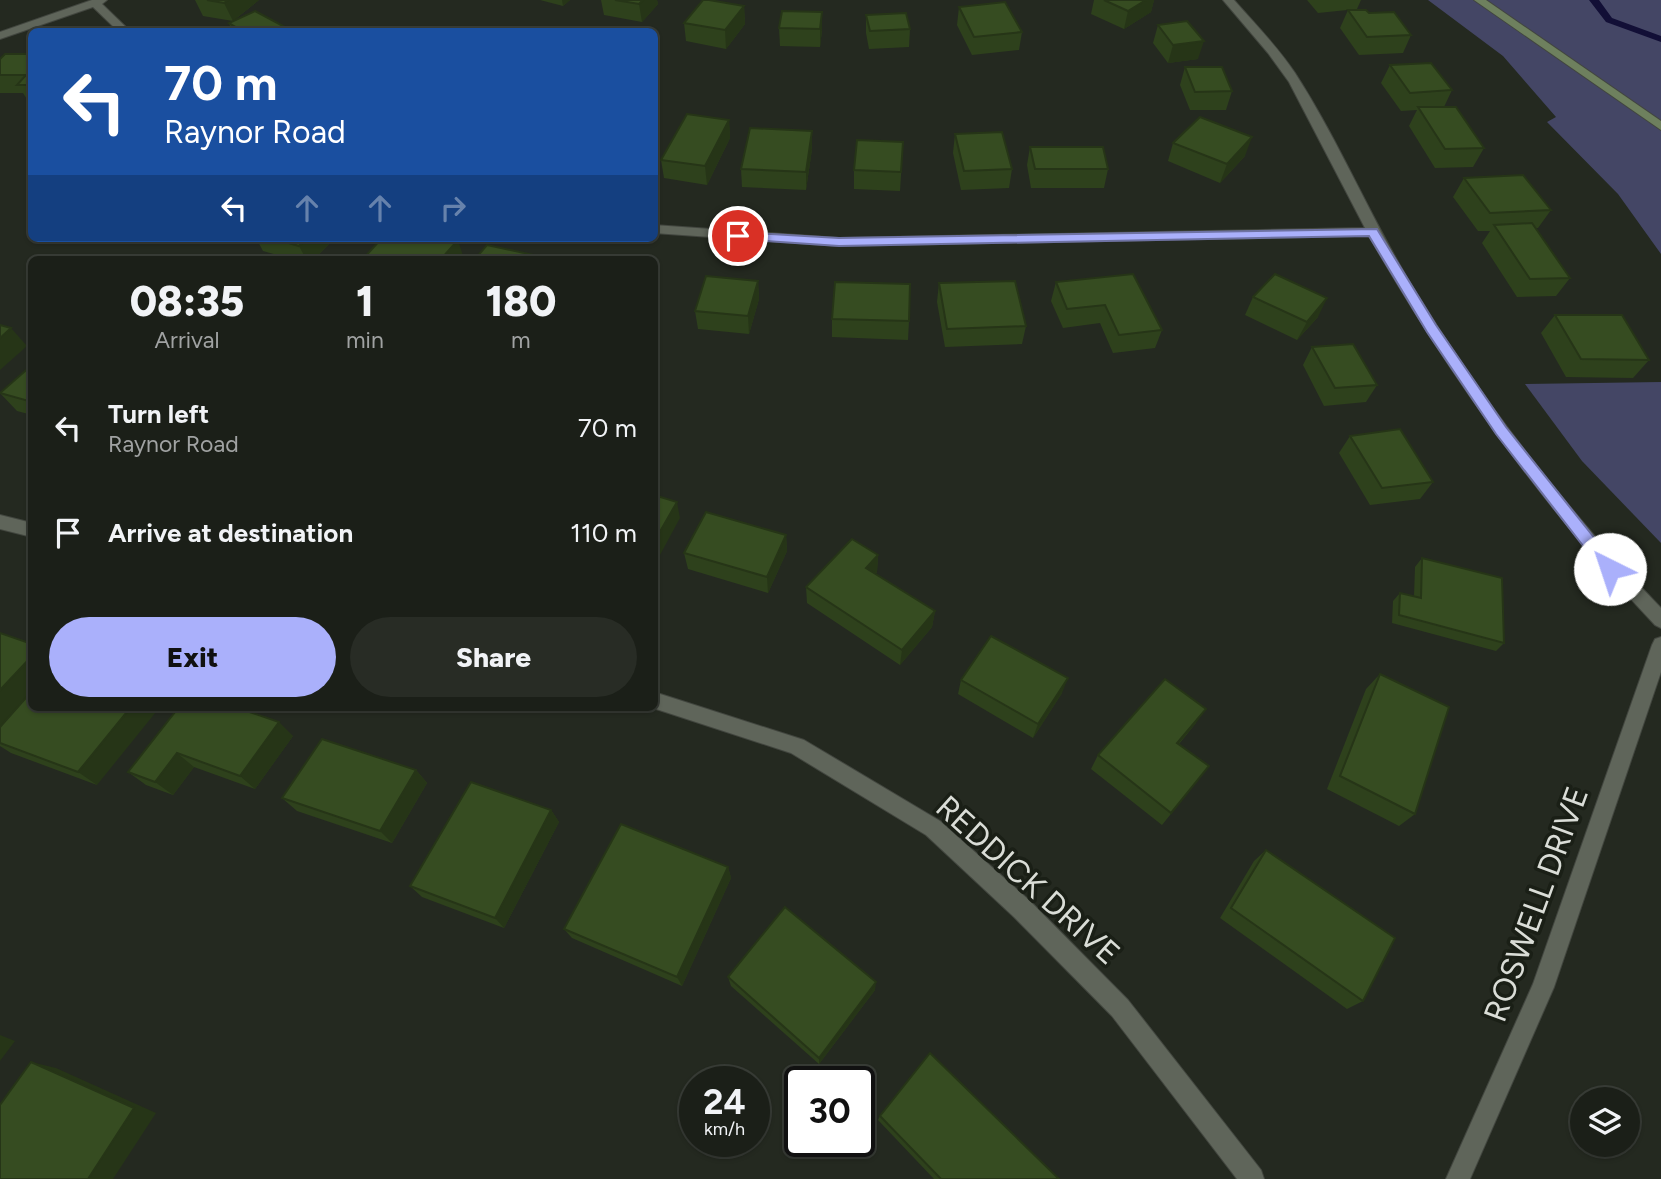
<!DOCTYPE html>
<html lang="en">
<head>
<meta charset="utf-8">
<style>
  body { margin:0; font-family:Figtree,sans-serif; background:#282c25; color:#f1f3f6; height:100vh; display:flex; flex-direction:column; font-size:26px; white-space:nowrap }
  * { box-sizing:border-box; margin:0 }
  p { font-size:23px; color:#a0a2a2 }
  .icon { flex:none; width:38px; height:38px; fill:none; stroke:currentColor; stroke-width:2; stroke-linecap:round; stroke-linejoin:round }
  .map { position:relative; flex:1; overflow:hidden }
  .side { position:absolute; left:28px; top:256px; width:630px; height:455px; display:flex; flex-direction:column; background:#1b1f18; border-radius:10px; box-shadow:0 2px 5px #0004,0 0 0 2px #393d37 }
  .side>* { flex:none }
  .top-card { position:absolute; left:28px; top:28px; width:630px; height:214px; border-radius:10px; box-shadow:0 2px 5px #0004,0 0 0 2px #393d37; background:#1a4fa0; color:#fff; overflow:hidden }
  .fabs { position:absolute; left:1570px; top:1087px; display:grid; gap:14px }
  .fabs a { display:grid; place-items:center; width:70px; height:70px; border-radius:50%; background:#1b1f18; box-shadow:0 2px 5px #0004,0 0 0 2px #393d37; font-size:35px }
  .speed { position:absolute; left:679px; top:1066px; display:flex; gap:14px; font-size:35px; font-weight:700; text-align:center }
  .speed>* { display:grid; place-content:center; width:91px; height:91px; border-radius:50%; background:#1b1f18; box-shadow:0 2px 5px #0004,0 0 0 2px #393d37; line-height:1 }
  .speed small { font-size:18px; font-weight:400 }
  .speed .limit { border:4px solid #111; border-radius:10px; background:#fff; color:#111 }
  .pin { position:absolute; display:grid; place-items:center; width:60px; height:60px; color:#fff; margin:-30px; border:4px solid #fff; border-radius:50%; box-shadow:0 2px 7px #0007 }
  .me { position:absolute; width:77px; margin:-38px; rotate:319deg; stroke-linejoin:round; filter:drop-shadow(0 0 5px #0008) }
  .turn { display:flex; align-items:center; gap:24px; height:147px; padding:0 21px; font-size:32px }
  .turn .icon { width:91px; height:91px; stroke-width:2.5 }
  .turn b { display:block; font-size:49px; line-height:60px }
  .lanes { display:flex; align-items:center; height:66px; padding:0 21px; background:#0003; justify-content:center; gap:35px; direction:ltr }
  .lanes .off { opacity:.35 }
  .eta { display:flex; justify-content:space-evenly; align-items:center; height:119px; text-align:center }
  .eta b { font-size:42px; font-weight:800; line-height:49px }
  .action { display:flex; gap:14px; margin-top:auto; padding:14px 21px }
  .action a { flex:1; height:80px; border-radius:42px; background:#aab0fb; color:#111; font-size:28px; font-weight:800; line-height:80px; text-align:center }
  .action a+a { background:#282c25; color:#f1f3f6 }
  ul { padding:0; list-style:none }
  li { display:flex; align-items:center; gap:21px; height:105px; padding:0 21px }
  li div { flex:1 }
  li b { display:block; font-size:26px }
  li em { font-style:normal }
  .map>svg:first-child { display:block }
</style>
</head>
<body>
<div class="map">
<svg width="1661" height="1179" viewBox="0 0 1661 1179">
  <rect width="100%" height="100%" fill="#242920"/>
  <g fill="#444665">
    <polygon points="1428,0 1661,0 1661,254 1618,194 1547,122 1556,117 1503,56"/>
    <polygon points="1661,382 1661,543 1582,461 1525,384"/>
  </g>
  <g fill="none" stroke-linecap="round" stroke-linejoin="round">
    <polygon fill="#120f36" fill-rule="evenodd" points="1589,0 1599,0 1612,18 1661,36 1661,42 1606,22"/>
    <defs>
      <g id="street">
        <polygon points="92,0 107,0 102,4 131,32 119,32 93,7 0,39 0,32"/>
        <path d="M 1223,0 L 1234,0 C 1255,24 1277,46 1295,73 C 1339,141 1370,217 1412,286 C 1483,403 1566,510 1661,608 L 1661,628 L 1655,625 C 1543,507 1450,377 1369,236 L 839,246 L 654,233 L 654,225 L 839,238 L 1365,228 L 1289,82 L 1268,53 Z"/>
        <polygon points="0,515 32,523 32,537 0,529"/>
        <polygon points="1661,637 1661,672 1554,987 1470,1179 1446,1179 1533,984 1652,645 1655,639"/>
        <polygon points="654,692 804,740 940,821 1030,901 1128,1000 1261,1170 1264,1179 1237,1179 1112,1016 1014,917 926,835 791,753 650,707 654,707"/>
      </g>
      <polygon id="secondary" points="1474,0 1486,0 1661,121 1661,130"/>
    </defs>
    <use href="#street" stroke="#42463f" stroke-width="2"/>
    <use href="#secondary" stroke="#42463f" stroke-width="2"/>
    <use href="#street" fill="#5f655a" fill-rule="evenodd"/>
    <use href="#secondary" fill="#6e805e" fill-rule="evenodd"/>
  </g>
  <g fill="#2e411c">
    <polygon points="195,0 259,0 233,21 203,16"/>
    <polygon points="540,0 570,0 563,6"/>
    <polygon points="601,0 657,0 658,4 642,22 604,15"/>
    <polygon points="1094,0 1154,0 1151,12 1124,29 1091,14"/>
    <polygon points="1307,0 1361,0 1357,9 1318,13"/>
    <polygon points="744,6 745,24 726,49 686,41 684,23"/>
    <polygon points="959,7 1022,32 1019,50 972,55 957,25"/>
    <polygon points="1348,10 1411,35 1403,53 1359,55 1340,28"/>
    <polygon points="822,12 822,30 820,47 780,46 779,28"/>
    <polygon points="866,15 910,29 909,47 869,49 866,33"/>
    <polygon points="229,23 287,32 232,32"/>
    <polygon points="1158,25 1198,59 1168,63 1153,43"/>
    <polygon points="32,54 32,104 30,104 23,93 0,93 0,59"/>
    <polygon points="1390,65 1452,90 1444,107 1484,148 1473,167 1435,168 1409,126 1417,110 1401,111 1381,83"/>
    <polygon points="1185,67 1232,91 1226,110 1190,110 1180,85"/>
    <polygon points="729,120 730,138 707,185 664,178 661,160"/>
    <polygon points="812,131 812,149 806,190 742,187 741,169"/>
    <polygon points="955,134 1012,169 1009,188 961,190 953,153"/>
    <polygon points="903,142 900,191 854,189 854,170"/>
    <polygon points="1173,143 1245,156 1220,183 1168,161"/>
    <polygon points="1030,147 1108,169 1104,188 1031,188 1027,165"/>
    <polygon points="1464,178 1551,210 1538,228 1536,228 1570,278 1556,296 1517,297 1482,243 1490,231 1478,231 1453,197"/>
    <polygon points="256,238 335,238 314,259 291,259 263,251"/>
    <polygon points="758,281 759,299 749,334 698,329 695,311"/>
    <polygon points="1056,282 1162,330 1155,348 1113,353 1100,323 1063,328 1051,301"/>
    <polygon points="939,283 1026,326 1022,344 945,347 937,302"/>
    <polygon points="1253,297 1318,317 1297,340 1245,315"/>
    <polygon points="1555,315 1649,360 1633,378 1566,377 1541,333"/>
    <polygon points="832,319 909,321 908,340 832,337"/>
    <polygon points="1312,347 1377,385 1366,402 1324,406 1303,365"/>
    <polygon points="32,365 32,415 17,411 0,393"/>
    <polygon points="1350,436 1433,482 1420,499 1370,505 1339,453"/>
    <polygon points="786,535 787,551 768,593 688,569 684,553"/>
    <polygon points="878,555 877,572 875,574 935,611 932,627 900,665 807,603 806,587"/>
    <polygon points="1422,558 1504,643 1496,651 1392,623 1393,601 1400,593 1414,596 1415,567"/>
    <polygon points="0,633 97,785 11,753 0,746"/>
    <polygon points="1380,674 1415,814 1399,826 1327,789 1366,689"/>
    <polygon points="961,680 1062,693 1033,738 958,694"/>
    <polygon points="179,707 293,736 255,789 194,767 173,795 146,785 128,772"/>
    <polygon points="1196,723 1179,744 1199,779 1162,825 1091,769 1098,755"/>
    <polygon points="416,770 427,783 392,843 297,811 282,798"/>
    <polygon points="551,810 559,822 504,928 422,897 410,886"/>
    <polygon points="1266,850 1363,1001 1347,1009 1220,918 1254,861"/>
    <polygon points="728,867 731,878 682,986 572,938 564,929"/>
    <polygon points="728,977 875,990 819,1064 731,986"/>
    <polygon points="880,1116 1059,1179 934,1179 878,1120"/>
  </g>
  <g fill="#263517">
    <polygon points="228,0 259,0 233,21 224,3"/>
    <polygon points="562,0 570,0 563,6"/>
    <polygon points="643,0 657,0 658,4 642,22 639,4"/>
    <polygon points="1146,0 1154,0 1151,12 1124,29 1128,11"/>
    <polygon points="744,6 745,24 726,49 725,30"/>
    <polygon points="822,12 822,30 820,47 820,29"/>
    <polygon points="285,27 287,32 275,32"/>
    <polygon points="1204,41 1198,59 1168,63 1173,45"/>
    <polygon points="729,120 730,138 707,185 705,166"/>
    <polygon points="812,131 812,149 806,190 806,172"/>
    <polygon points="1252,137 1245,156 1220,183 1227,164"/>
    <polygon points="307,238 335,238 314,259 306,259 299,246"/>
    <polygon points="458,240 464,259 441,259"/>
    <polygon points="758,281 759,299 749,334 748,316"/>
    <polygon points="1327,298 1318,317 1297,340 1307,322"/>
    <polygon points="11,328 27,346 0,370 0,338"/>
    <polygon points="677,502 680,518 654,566 654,542"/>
    <polygon points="786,535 787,551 768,593 767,577"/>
    <polygon points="878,555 877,572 865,584 866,568"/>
    <polygon points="935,611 932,627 900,665 902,650"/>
    <polygon points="32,656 32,693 0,728 0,690"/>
    <polygon points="1068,678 1062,693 1033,738 1038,724"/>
    <polygon points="131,707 160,707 97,785 78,772"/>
    <polygon points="1206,709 1196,723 1168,756 1177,743"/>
    <polygon points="279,722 293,736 255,789 240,776"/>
    <polygon points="177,753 194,767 173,795 155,782"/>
    <polygon points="416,770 427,783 392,843 380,831"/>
    <polygon points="551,810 559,822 504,928 495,918"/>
    <polygon points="728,867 731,878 682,986 677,977"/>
    <polygon points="876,982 875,990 819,1064 819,1058"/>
    <polygon points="0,1035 15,1041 0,1061"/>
    <polygon points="31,1062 56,1068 156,1113 113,1179 88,1179"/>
  </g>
  <g fill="#364c21" stroke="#263517" stroke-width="2">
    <polygon points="207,0 228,0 224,3"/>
    <polygon points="615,0 643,0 639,4"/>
    <polygon points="703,0 709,0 744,6 725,30 684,23"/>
    <polygon points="1104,0 1146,0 1128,11"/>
    <polygon points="1005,2 1022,32 974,37 959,7"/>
    <polygon points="1348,10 1366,10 1369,13 1394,12 1411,35 1367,37"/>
    <polygon points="255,11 285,27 275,32 244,32 229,23"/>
    <polygon points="782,11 822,12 820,29 779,28"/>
    <polygon points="906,13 910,29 870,31 866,15"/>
    <polygon points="1187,21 1204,41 1173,45 1158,25"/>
    <polygon points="5,54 32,54 32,85 17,85 26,75 0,75 0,59"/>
    <polygon points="1431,63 1452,90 1410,93 1390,65"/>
    <polygon points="1185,67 1222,67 1232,91 1195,92"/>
    <polygon points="1418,107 1456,107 1484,148 1445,149"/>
    <polygon points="687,114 729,120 705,166 661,160"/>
    <polygon points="1200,117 1252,137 1227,164 1173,143"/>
    <polygon points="750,128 812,131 806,172 741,169"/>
    <polygon points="1002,132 1012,169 964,171 955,134"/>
    <polygon points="857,140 903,142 901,172 854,170"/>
    <polygon points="1030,147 1103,147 1108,169 1035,169"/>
    <polygon points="1523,175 1551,210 1490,213 1464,178"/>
    <polygon points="1532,223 1570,278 1530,279 1494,225"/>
    <polygon points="272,238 307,238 299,246"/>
    <polygon points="382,238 449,238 458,240 441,259 425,259 419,258 418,259 363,259"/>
    <polygon points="487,245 552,259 475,259"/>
    <polygon points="1133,274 1162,330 1119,335 1105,305 1067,309 1056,282"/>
    <polygon points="1275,274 1327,298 1307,322 1253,297"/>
    <polygon points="706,276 758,281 748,316 695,311"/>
    <polygon points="1015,281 1026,326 947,329 939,283"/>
    <polygon points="835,282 910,284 909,321 832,319"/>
    <polygon points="1555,315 1622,315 1649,360 1581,359"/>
    <polygon points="0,325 11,328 0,338"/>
    <polygon points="1353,344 1377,385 1335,388 1312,347"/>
    <polygon points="32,365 32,402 0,393"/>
    <polygon points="1400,429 1433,482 1382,488 1350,436"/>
    <polygon points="654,495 677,502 654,542"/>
    <polygon points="706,512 786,535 767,577 684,553"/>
    <polygon points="852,539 878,555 866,568 935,611 902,650 806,587"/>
    <polygon points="1422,558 1502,578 1504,643 1399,615 1400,593 1421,598"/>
    <polygon points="0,633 32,644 32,656 0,690"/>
    <polygon points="991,636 1068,678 1038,724 961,680"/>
    <polygon points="1380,674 1449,707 1415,814 1340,776"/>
    <polygon points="1165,679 1206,709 1177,743 1209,766 1171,813 1098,755"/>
    <polygon points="32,691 32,707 131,707 78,772 0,743 0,727"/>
    <polygon points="179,707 235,707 279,722 240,776 177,753 155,782 128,772"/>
    <polygon points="322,739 416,770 380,831 282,798"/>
    <polygon points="471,782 551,810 495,918 410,886"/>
    <polygon points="621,824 728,867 677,977 564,929"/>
    <polygon points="1266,850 1395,938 1363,1001 1231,908"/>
    <polygon points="785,907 876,982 819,1058 728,977"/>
    <polygon points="930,1053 1059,1179 941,1179 880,1116"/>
    <polygon points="31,1062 134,1108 88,1179 0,1179 0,1105"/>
  </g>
  <polygon fill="#aab0fb" stroke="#6e72a3" stroke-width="2" points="1377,229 1436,325 1506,427 1616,565 1616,574 1605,574 1496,434 1427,332 1369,236 839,246 738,239 732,236 738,232 839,238"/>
  <g text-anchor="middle" stroke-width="7" stroke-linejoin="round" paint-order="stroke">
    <g font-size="32" fill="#daddd7" stroke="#1a1f16">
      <text transform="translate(1028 880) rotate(42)" y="11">REDDICK DRIVE</text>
      <text transform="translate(1536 904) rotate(-70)" y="11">ROSWELL DRIVE</text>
    </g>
  </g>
</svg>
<div class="fabs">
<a><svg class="icon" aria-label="layers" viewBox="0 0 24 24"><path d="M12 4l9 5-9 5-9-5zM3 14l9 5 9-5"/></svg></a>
</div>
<div class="speed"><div>24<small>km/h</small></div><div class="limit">30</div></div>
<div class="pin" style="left:738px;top:236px;background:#d93025"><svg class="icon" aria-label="arrive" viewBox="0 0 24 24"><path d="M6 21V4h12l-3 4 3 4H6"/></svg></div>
<svg class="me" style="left:1610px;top:569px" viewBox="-20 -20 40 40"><circle r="19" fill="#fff"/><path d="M0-13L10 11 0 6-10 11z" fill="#aab0fb"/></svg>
<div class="top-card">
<div class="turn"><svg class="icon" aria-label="left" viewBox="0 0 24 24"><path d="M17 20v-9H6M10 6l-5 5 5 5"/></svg><div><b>70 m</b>Raynor Road</div></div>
<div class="lanes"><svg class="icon" aria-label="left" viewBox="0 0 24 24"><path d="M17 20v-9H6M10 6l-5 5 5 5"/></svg><svg class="icon off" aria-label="ahead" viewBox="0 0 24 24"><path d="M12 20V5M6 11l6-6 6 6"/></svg><svg class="icon off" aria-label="ahead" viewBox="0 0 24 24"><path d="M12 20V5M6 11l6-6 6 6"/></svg><svg class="icon off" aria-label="right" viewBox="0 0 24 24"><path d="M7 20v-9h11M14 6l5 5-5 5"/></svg></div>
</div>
<section class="side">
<div class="eta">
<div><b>08:35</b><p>Arrival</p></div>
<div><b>1</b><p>min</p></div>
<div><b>180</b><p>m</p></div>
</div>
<ul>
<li><svg class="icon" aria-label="left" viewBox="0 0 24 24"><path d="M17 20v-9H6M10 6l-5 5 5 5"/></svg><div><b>Turn left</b><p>Raynor Road</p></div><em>70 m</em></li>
<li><svg class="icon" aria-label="arrive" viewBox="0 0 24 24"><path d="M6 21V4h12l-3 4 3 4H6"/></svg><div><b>Arrive at destination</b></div><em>110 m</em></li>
</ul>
<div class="action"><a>Exit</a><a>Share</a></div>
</section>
</div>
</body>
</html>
